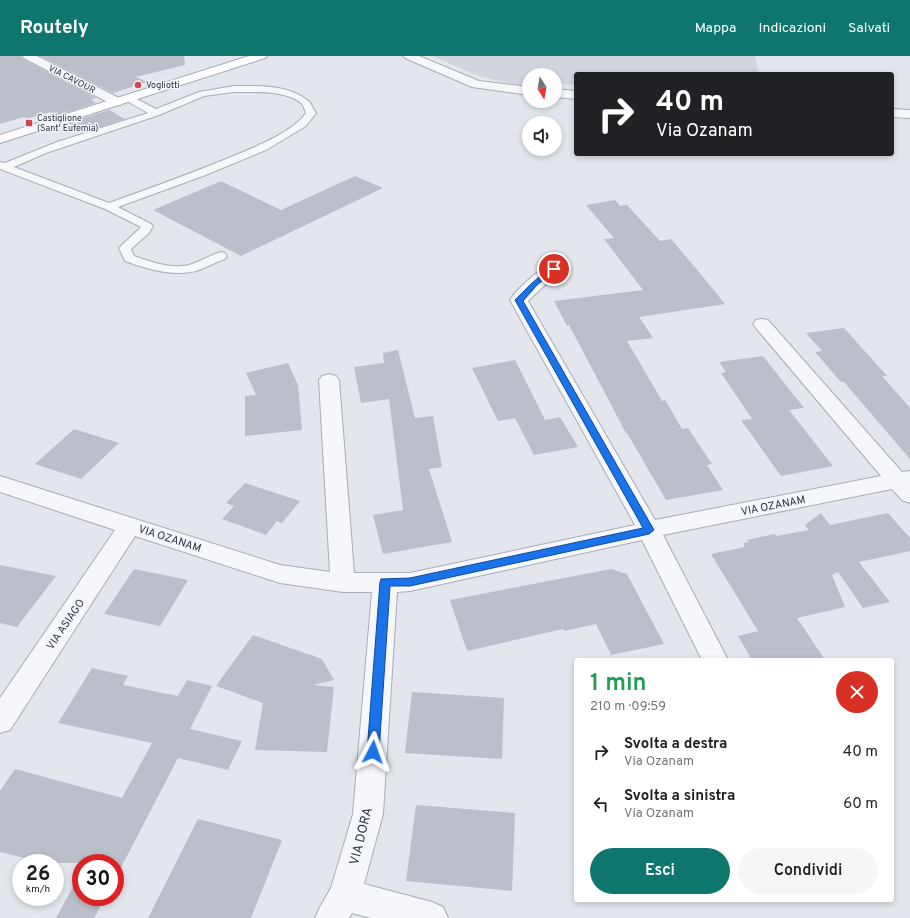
<!DOCTYPE html>
<html lang="it">
<head>
<meta charset="utf-8">
<style>
  body { margin:0; font-family:Overpass,sans-serif; background:#f6f6f6; color:#202124; height:100vh; display:flex; flex-direction:column; font-size:15px; white-space:nowrap }
  * { box-sizing:border-box; margin:0 }
  p { font-size:13px; color:#757577 }
  .icon { flex:none; width:22px; height:22px; fill:none; stroke:currentColor; stroke-width:2; stroke-linecap:round; stroke-linejoin:round }
  .map { position:relative; flex:1; overflow:hidden }
  .panel { position:absolute; left:574px; top:602px; width:320px; height:244px; display:flex; flex-direction:column; background:#fff; border-radius:4px; box-shadow:0 2px 6px #0003 }
  .panel>* { flex:none }
  .guide { position:absolute; left:574px; top:16px; width:320px; height:84px; border-radius:4px; box-shadow:0 2px 6px #0003; background:#202124; color:#fff; overflow:hidden }
  .needle { width:26px; rotate:169deg }
  .controls { position:absolute; left:522px; top:12px; display:grid; gap:8px }
  .controls a { display:grid; place-items:center; width:40px; height:40px; border-radius:50%; background:#fff; box-shadow:0 2px 6px #0003; font-size:20px }
  .speed { position:absolute; left:12px; top:798px; display:flex; gap:8px; font-size:20px; font-weight:700; text-align:center }
  .speed>* { display:grid; place-content:center; width:52px; height:52px; border-radius:50%; background:#fff; box-shadow:0 2px 6px #0003; line-height:1 }
  .speed small { font-size:10px; font-weight:400 }
  .speed .limit { border:6px solid #d22; background:#fff; color:#111 }
  .pin { position:absolute; display:grid; place-items:center; width:34px; height:34px; color:#fff; margin:-17px; border:2px solid #fff; border-radius:50%; box-shadow:0 1px 4px #0007 }
  .me { position:absolute; width:44px; margin:-22px; rotate:4deg; stroke-linejoin:round; filter:drop-shadow(0 0 3px #0008) }
  .turn { display:flex; align-items:center; gap:14px; height:84px; padding:0 16px; font-size:18px }
  .turn .icon { width:52px; height:52px; stroke-width:2.5 }
  .turn b { display:block; font-size:28px; line-height:34px }
  .round { display:grid; place-items:center; flex:none; width:42px; height:42px; border-radius:21px; background:#f6f6f6 }
  .overview { display:flex; align-items:center; justify-content:space-between; height:68px; padding:0 16px }
  h1 { font-size:24px; font-weight:600; line-height:30px; color:#1e9e55 }
  .cta { display:flex; gap:8px; margin-top:auto; padding:8px 16px }
  .cta a { flex:1; height:46px; border-radius:24px; background:#0f766e; color:#fff; font-size:16px; font-weight:600; line-height:46px; text-align:center }
  .cta a+a { background:#f6f6f6; color:#202124 }
  ul { padding:0; list-style:none }
  li { display:flex; align-items:center; gap:12px; height:52px; padding:0 16px }
  li div { flex:1 }
  li b { display:block; font-size:15px }
  li em { font-style:normal }
  header { display:flex; align-items:center; gap:24px; box-sizing:border-box; height:56px; padding:0 20px; background:#0f766e; color:#fff }
  header strong { font-size:19px }
  nav { display:flex; gap:22px; margin-inline-start:auto; font-size:14px }
  .map>svg:first-child { display:block }
</style>
</head>
<body>
<header>
<strong>Routely</strong>
<nav><a>Mappa</a><a>Indicazioni</a><a>Salvati</a></nav>
</header>
<div class="map">
<svg width="910" height="862" viewBox="0 0 910 862">
  <rect width="100%" height="100%" fill="#e3e6ec"/>
  <polygon fill="#d1d5de" points="432,0 755,0 759,18 576,18 576,29 555,28 555,19 529,19 529,30 516,29 479,20"/>
  <g fill="#babfca">
    <polygon points="0,0 20,0 23,3 96,42 91,44 96,47 56,60 50,56 27,63 24,61 0,68"/>
    <polygon points="40,0 184,0 185,9 136,21 147,26 113,37"/>
    <polygon points="109,54 125,63 84,76 68,67"/>
    <polygon points="355,120 383,132 241,200 153,154 221,125 281,154"/>
    <polygon points="615,144 620,150 627,149 660,185 671,183 703,221 725,248 639,261 653,282 627,285 662,345 665,344 682,373 688,372 712,408 707,409 723,434 666,444 627,377 626,377 569,269 567,270 554,245 643,234 604,183 614,182 586,149"/>
    <polygon points="844,272 887,320 882,320 910,352 910,403 844,326 841,326 815,296 822,295 806,277"/>
    <polygon points="398,294 415,362 433,360 442,411 429,413 452,486 383,498 373,459 403,454 389,343 361,347 354,311 384,307 383,297"/>
    <polygon points="763,300 804,352 789,354 833,410 781,420 741,364 752,363 721,317 726,316 719,306"/>
    <polygon points="515,304 545,364 560,361 578,391 534,399 515,362 498,365 472,312"/>
    <polygon points="288,307 298,329 302,374 245,380 245,340 256,339 246,317"/>
    <polygon points="74,373 119,387 81,423 35,408"/>
    <polygon points="245,427 300,445 282,467 277,465 266,479 222,463 234,450 226,447"/>
    <polygon points="821,457 830,469 888,457 910,482 910,495 859,506 890,546 863,552 838,516 832,519 845,551 797,562 825,604 752,604 738,580 758,575 711,498 745,491 743,487 749,486 747,484 775,478 776,480 809,474 805,469"/>
    <polygon points="0,509 56,520 17,571 0,567"/>
    <polygon points="134,513 188,524 160,570 104,558"/>
    <polygon points="611,513 627,518 664,588 611,599 596,568 564,575 563,573 467,595 450,544"/>
    <polygon points="253,579 322,603 334,624 313,629 334,631 327,696 255,694 263,647 216,630"/>
    <polygon points="92,612 128,620 123,629 178,640 187,624 212,630 190,673 242,685 228,714 178,702 115,823 115,807 44,807 0,796 0,735 15,713 122,742 152,687 58,667"/>
    <polygon points="412,636 504,642 502,703 405,697"/>
    <polygon points="416,749 515,757 512,835 406,825"/>
    <polygon points="198,763 282,784 251,862 148,862"/>
    <polygon points="81,816 81,841 105,841 94,862 56,862"/>
  </g>
  <g fill="none" stroke-linecap="round" stroke-linejoin="round">
    <defs>
      <path id="lane" d="M 234,30 C 258,30 287,28 307,44 C 311,46 313,53 316,57 L 306,70 L 266,94 L 203,120 L 118,151 L 151,168 L 153,170 L 149,177 L 131,193 L 134,200 C 151,206 171,213 189,209 C 200,206 210,199 221,196 L 225,197 L 227,200 L 225,203 C 215,206 206,212 196,215 C 172,221 147,213 125,205 L 119,192 L 141,171 L 105,153 L 0,113 L 0,106 L 5,107 L 57,86 L 148,57 L 125,44 L 123,42 L 125,40 L 131,40 L 156,53 L 199,36 ZM 234,36 C 252,36 289,34 302,48 C 304,51 305,54 306,57 C 291,78 250,93 226,103 C 187,119 148,133 109,147 L 14,111 L 46,97 L 159,59 L 204,40 Z"/>
      <g id="street">
        <polygon points="22,0 37,0 121,43 123,46 121,49 113,49 24,2"/>
        <polygon points="403,0 419,0 479,25 529,31 529,39 472,31 405,2"/>
        <polygon points="555,33 576,35 576,43 555,41"/>
        <polygon points="892,53 910,54 910,62 892,61"/>
        <path d="M 554,208 L 560,209 L 562,213 L 528,245 L 655,464 L 881,420 L 756,272 L 753,268 L 756,264 L 762,263 L 768,264 L 902,416 L 910,415 L 910,447 L 902,444 L 892,433 L 663,479 L 728,604 L 702,604 L 642,484 L 410,535 L 397,536 L 383,758 L 364,828 L 432,846 L 443,851 L 448,862 L 371,862 L 352,857 L 349,862 L 315,862 L 320,851 L 331,832 L 353,758 L 372,536 L 343,536 L 280,527 L 135,480 L 10,674 L 0,677 L 0,642 L 115,474 L 0,436 L 0,420 L 280,509 L 330,516 L 319,324 L 322,320 L 329,318 L 336,320 L 339,324 L 354,517 L 410,517 L 635,469 L 510,244 C 518,232 540,211 554,208 Z"/>
      </g>
      <polygon id="primary" points="249,0 267,0 265,2 0,87 0,79"/>
    </defs>
    <use href="#lane" stroke="#a8acb7" stroke-width="2"/>
    <use href="#street" stroke="#a8acb7" stroke-width="2"/>
    <use href="#primary" stroke="#a2aab8" stroke-width="2"/>
    <use href="#lane" fill="#f6f7fa" fill-rule="evenodd"/>
    <use href="#street" fill="#f6f7fa" fill-rule="evenodd"/>
    <use href="#primary" fill="#fff" fill-rule="evenodd"/>
  </g>
  <polygon fill="#1a73e8" stroke="#114b97" points="551,211 557,213 537,229 523,245 654,474 649,478 410,530 390,530 379,696 377,700 373,701 369,700 367,696 380,526 381,523 410,522 643,472 515,244 532,227"/>
  <g fill="#d64352" stroke="#f3f5f9" stroke-width="1.5">
    <circle cx="138" cy="29" r="4"/>
    <rect x="25" y="63" width="8" height="8" rx="2"/>
  </g>
  <g text-anchor="middle" stroke-width="3" stroke-linejoin="round" paint-order="stroke">
    <g font-size="9" fill="#2a3245" stroke="#f3f5f9">
      <text transform="translate(72 23) rotate(27)" y="3">VIA CAVOUR</text>
    </g>
    <g font-size="9" fill="#2a3245" stroke="#f3f5f9" text-anchor="start">
      <text x="146" y="32">Vogliotti</text>
      <text x="37" y="65">Castiglione<tspan x="37" dy="10">(Sant' Eufemia)</tspan></text>
    </g>
    <g font-size="11" fill="#2a3245" stroke="#f3f5f9">
      <text transform="translate(773 449) rotate(-11)" y="4">VIA OZANAM</text>
      <text transform="translate(170 482) rotate(18)" y="4">VIA OZANAM</text>
      <text transform="translate(65 568) rotate(-56)" y="4">VIA ASIAGO</text>
    </g>
    <g font-size="13" fill="#2a3245" stroke="#f3f5f9">
      <text transform="translate(360 780) rotate(-76)" y="5">VIA DORA</text>
    </g>
  </g>
</svg>
<div class="controls">
<a><svg class="needle" viewBox="-14 -14 28 28"><path d="M0-13l5 13h-10z" fill="#e53935"/><path d="M0 13l5-13h-10z" fill="#757577"/></svg></a>
<a><svg class="icon" aria-label="sound" viewBox="0 0 24 24"><path d="M4 9h4l5-4v14l-5-4H4zM17 9q2 3 0 6"/></svg></a>
</div>
<div class="speed"><div>26<small>km/h</small></div><div class="limit">30</div></div>
<div class="pin" style="left:554px;top:213px;background:#d93025"><svg class="icon" aria-label="arrive" viewBox="0 0 24 24"><path d="M6 21V4h12l-3 4 3 4H6"/></svg></div>
<svg class="me" style="left:373px;top:696px" viewBox="-20 -20 40 40"><path d="M0-17L14 15 0 8-14 15z" fill="#1a73e8" stroke="#fff" stroke-width="4"/></svg>
<div class="guide">
<div class="turn"><svg class="icon" aria-label="right" viewBox="0 0 24 24"><path d="M7 20v-9h11M14 6l5 5-5 5"/></svg><div><b>40 m</b>Via Ozanam</div></div>
</div>
<section class="panel">
<div class="overview"><div><h1>1 min</h1><p>210 m · 09:59</p></div><a class="round" style="background:#d93025;color:#fff"><svg class="icon" aria-label="close" viewBox="0 0 24 24"><path d="M6 6l12 12M18 6L6 18"/></svg></a></div>
<ul>
<li><svg class="icon" aria-label="right" viewBox="0 0 24 24"><path d="M7 20v-9h11M14 6l5 5-5 5"/></svg><div><b>Svolta a destra</b><p>Via Ozanam</p></div><em>40 m</em></li>
<li><svg class="icon" aria-label="left" viewBox="0 0 24 24"><path d="M17 20v-9H6M10 6l-5 5 5 5"/></svg><div><b>Svolta a sinistra</b><p>Via Ozanam</p></div><em>60 m</em></li>
</ul>
<div class="cta"><a>Esci</a><a>Condividi</a></div>
</section>
</div>
</body>
</html>
